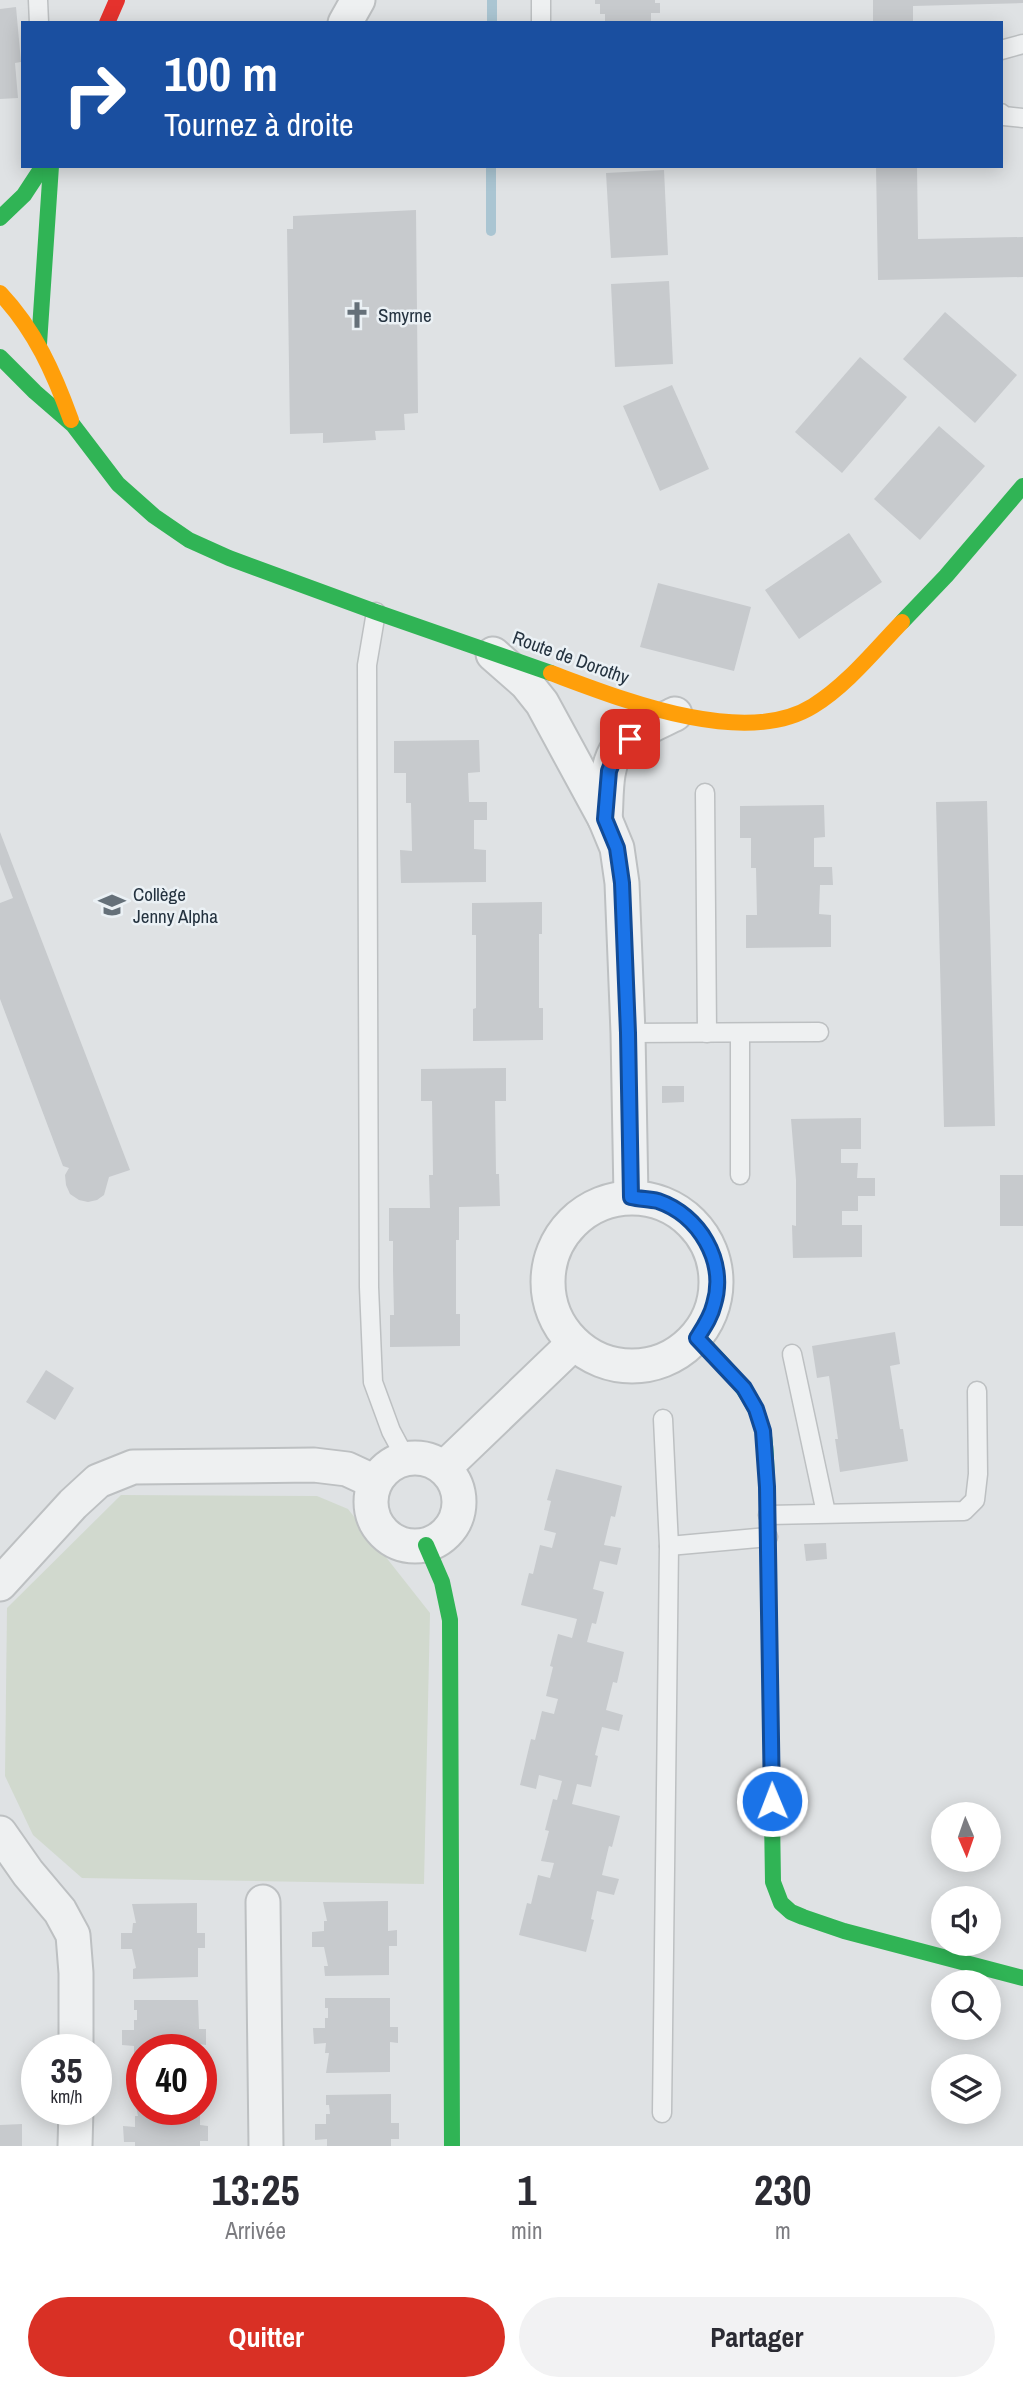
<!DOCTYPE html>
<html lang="fr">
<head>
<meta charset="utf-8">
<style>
  body { margin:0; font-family:"Archivo Narrow",sans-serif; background:#f2f2f3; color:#2b2b33; height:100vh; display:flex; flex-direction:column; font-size:26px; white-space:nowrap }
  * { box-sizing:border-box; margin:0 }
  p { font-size:23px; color:#7c7c81 }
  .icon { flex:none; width:38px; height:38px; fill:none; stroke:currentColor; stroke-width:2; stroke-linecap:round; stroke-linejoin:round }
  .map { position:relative; height:2146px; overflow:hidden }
  .side { display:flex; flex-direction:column; background:#fff; flex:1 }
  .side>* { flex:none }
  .guide { position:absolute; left:21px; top:21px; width:982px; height:147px; border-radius:0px; box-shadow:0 4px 18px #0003; background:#1a4fa0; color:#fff; overflow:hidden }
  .needle { width:46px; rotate:178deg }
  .controls { position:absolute; left:931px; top:1802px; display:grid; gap:14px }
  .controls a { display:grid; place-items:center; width:70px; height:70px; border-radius:50%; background:#fff; box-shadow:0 4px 18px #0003; font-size:35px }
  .speed { position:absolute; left:21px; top:2034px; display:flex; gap:14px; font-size:35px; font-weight:700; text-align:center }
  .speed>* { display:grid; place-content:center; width:91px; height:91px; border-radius:50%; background:#fff; box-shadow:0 4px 18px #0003; line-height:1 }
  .speed small { font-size:18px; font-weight:400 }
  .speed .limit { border:10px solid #d22; background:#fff; color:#111 }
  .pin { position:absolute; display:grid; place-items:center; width:60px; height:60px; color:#fff; margin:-30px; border-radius:14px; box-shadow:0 4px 10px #0006 }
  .me { position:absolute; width:77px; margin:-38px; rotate:359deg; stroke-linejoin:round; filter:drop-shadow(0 0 5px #0008) }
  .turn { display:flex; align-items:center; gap:24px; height:147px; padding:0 28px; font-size:32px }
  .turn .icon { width:91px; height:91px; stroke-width:2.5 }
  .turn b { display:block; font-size:49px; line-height:60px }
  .eta { display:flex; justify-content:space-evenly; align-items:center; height:119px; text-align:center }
  .eta b { font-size:42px; font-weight:700; line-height:49px }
  .cta { display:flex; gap:14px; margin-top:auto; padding:14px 28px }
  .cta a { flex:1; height:80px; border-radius:42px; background:#d93025; color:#fff; font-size:28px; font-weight:700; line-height:80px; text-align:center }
  .cta a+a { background:#f2f2f3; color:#2b2b33 }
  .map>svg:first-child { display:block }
</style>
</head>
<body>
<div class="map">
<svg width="1023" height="2146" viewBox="0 0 1023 2146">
  <rect width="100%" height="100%" fill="#dfe2e4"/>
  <polygon fill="#d1d9ce" points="121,1495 317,1496 348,1509 430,1613 424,1884 82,1878 33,1835 5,1776 7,1608"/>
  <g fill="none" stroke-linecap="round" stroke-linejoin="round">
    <g stroke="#aac5d2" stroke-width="10">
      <polyline points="492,23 492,0"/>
      <polyline points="491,231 491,166"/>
    </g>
  </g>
  <g fill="#c7cacd">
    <polygon points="595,0 655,0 655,3 660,3 660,13 651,13 651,23 605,23 605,14 600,14 600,4 595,4"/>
    <polygon points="873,0 1023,0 1023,3 913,6 913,23 873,23"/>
    <polygon points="16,7 21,62 15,63 18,98 0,99 0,9"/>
    <polygon points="876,166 917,166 918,239 1023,237 1023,277 878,280"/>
    <polygon points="664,170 668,255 611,258 606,173"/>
    <polygon points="416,210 418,413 404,414 405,430 375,431 376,440 323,443 323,433 290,434 287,229 293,229 293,216"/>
    <polygon points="669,281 673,364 615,367 611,284"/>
    <polygon points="945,312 1017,375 975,423 903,359"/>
    <polygon points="860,357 907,397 842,473 795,432"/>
    <polygon points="672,385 709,469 660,491 623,406"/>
    <polygon points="939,426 985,466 920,540 874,499"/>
    <polygon points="849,533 882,582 799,639 765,590"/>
    <polygon points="658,583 751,607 734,671 640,647"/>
    <polygon points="479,740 480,772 468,773 469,802 487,802 487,820 474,820 474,849 486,850 486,882 401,883 400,850 412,851 411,803 406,803 406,773 394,773 394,741"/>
    <polygon points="987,801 995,1126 944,1127 936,802"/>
    <polygon points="824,805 825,837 814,838 814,867 832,867 833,885 820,885 819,914 831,915 831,947 746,948 746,915 757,915 756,868 751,868 751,838 740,838 740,806"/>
    <polygon points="0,832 130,1170 109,1177 104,1195 97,1200 88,1202 79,1200 70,1194 66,1185 65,1175 69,1168 63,1166 0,999 0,903 13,898 0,864"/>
    <polygon points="542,902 542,934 539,934 539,1008 543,1008 543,1040 473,1041 473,1009 476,1008 476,935 472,935 472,903"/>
    <polygon points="506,1068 506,1101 495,1101 496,1174 499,1174 500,1206 459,1207 459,1240 456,1240 456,1314 460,1314 460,1346 390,1347 390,1315 394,1315 393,1270 393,1241 389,1241 389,1208 430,1208 429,1175 433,1175 432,1101 421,1101 421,1069"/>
    <polygon points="662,1086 684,1086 684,1102 662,1103"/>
    <polygon points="861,1118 861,1149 841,1149 841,1163 858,1163 857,1178 875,1178 875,1196 858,1196 858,1211 842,1211 842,1225 862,1225 862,1257 793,1258 792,1225 796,1226 796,1180 791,1119"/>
    <rect x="1000" y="1175" width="23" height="51"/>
    <polygon points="895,1332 900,1364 890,1366 900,1429 903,1429 908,1461 840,1472 835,1439 838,1439 829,1376 817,1378 812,1346"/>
    <polygon points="46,1370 74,1388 55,1420 26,1402"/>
    <polygon points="556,1469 622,1486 615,1517 611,1516 604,1545 621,1548 617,1565 600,1561 593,1589 604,1592 596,1624 592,1623 587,1642 624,1652 617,1683 613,1682 606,1710 623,1715 619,1731 602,1727 595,1755 598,1756 591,1787 577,1784 572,1804 620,1816 612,1847 609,1846 602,1875 619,1879 614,1895 597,1891 591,1919 594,1920 586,1952 519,1935 527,1903 531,1904 538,1875 550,1878 554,1863 541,1861 549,1831 545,1830 553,1799 557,1800 562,1781 539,1775 536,1789 520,1785 531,1739 535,1740 542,1711 554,1714 558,1699 546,1696 553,1667 550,1666 558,1634 572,1638 577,1619 521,1605 529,1573 533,1574 540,1545 552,1548 556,1533 544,1530 551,1501 547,1500"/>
    <polygon points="826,1543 827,1559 806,1561 804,1544"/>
    <polygon points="388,1901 388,1931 397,1930 397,1946 389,1946 389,1975 325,1976 324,1966 328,1966 324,1947 312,1947 312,1932 324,1931 324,1921 327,1921 323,1902"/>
    <polygon points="197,1903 197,1933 205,1933 205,1948 198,1948 198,1977 133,1979 133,1969 136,1968 132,1949 121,1949 121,1933 132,1933 133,1923 136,1923 132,1904"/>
    <polygon points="325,1998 390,1998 390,2027 398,2027 398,2043 390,2042 390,2072 326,2073 329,2053 325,2053 326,2043 314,2044 313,2028 325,2028 325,2018 328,2018 328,2008 325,2008"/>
    <polygon points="134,2000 198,2000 199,2029 206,2029 206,2045 199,2044 199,2049 142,2049 142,2075 134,2075 134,2065 138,2065 137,2056 134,2056 134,2046 122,2045 122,2030 134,2030 134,2020 137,2020 137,2010 134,2010"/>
    <polygon points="391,2094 391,2123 399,2123 399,2139 391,2139 391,2146 327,2146 327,2139 315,2140 315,2124 326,2124 326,2114 330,2114 329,2105 326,2105 326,2095"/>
    <polygon points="134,2097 142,2097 142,2109 200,2109 200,2125 208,2126 208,2141 200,2141 200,2146 135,2146 135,2142 124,2142 123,2126 135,2127 135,2116 138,2116"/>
    <polygon points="22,2124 22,2146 0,2146 0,2125"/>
  </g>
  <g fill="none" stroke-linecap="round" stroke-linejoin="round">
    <defs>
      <g id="lane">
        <polyline points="38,0 39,23"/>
        <polyline points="541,0 541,23"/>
        <polyline points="1001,50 1023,44"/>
        <polyline points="1001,113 1004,116 1023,118"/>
        <polyline points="376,612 367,665 369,1287 373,1382 391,1431 406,1459"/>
        <polyline points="705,793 707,1033"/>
        <polyline points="628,1033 819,1032"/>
        <polyline points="740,1033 740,1175"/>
        <polyline points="792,1354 826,1513"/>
        <polyline points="768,1515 964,1511 975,1500 978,1474 977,1391"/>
        <polyline points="669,1546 768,1537"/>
        <polyline points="662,2113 669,1546 663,1419"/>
      </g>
      <g id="street">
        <polyline points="345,23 358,0"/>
        <polyline points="493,654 526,683 542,703 605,819 617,848 622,883 628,1033 631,1197"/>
        <path d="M 605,819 C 607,797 604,767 618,748 C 629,734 659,722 675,714"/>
        <circle cx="632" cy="1282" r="84"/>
        <circle cx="415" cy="1502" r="44"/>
        <polyline points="444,1468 573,1344"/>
        <polyline points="0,1584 73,1504 98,1481 133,1467 314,1465 347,1469 375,1482"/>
        <polyline points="0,1833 28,1873 60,1911 73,1935 76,1973 76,2049"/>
        <polyline points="263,1902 266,2146"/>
        <polyline points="75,2146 76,2109"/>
      </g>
    </defs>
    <use href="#lane" stroke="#bdc0c2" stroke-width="21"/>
    <use href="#street" stroke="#bdc0c2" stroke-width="37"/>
    <use href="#lane" stroke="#eef0f1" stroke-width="18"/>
    <use href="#street" stroke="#eef0f1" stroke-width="33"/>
    <g stroke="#30b455" stroke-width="16">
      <polyline points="0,218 24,195 43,166"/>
      <polyline points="39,344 51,166"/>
      <polyline points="0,357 35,392 73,425 118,484 154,516 189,540 229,558 376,612 551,673"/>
      <polyline points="902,622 946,576 1023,486"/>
      <path d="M 697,1337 C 723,1365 755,1393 763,1431 C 767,1450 766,1469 767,1487 L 773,1882 L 781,1903 L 791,1912 L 803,1917 L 844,1931 L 1023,1978"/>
      <polyline points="426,1545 442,1582 450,1620 452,2146"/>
    </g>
    <g stroke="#ff9f0a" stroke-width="16">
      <path d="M 0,293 C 35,330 54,373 71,420"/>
      <path d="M 551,673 C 621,699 744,749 813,706 C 847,685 874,651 902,622"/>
    </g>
    <polyline stroke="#e5322d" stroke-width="16" points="107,23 117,0"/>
  </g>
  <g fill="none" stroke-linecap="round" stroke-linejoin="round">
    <defs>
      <path id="route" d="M 630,739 L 618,748 L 609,771 L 605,819 L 617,848 L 622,883 L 628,1033 L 631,1197 C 639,1199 649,1199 658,1201 C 699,1215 727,1261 714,1304 C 711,1317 704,1327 697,1338 L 744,1388 L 756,1409 L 763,1431 L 767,1487 L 772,1801"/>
    </defs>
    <use href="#route" stroke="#114b97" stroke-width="18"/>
    <use href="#route" stroke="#1a73e8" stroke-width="12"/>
  </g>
  <defs>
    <symbol id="church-bare" viewBox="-9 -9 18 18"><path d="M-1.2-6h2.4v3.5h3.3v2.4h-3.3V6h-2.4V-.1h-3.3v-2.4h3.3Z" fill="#657079" stroke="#ebf1f5" stroke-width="2.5" paint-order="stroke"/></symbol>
    <symbol id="school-bare" viewBox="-9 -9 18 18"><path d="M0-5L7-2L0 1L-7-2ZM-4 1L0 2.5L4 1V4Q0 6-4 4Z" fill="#657079" stroke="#ebf1f5" stroke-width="2.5" paint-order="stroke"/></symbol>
  </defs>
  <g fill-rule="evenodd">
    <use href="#church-bare" x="338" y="296" width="38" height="38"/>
    <use href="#school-bare" x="93" y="886" width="38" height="38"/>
  </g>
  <g text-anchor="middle" stroke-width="5" stroke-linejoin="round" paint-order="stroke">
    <g font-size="19" fill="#24323f" stroke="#ebf1f5" text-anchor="start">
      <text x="378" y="322">Smyrne</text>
      <text x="133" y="901">Collège<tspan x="133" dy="22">Jenny Alpha</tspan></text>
    </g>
    <g font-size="19" fill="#24323f" stroke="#ebf1f5">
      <text transform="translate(571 657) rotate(20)" y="7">Route de Dorothy</text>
    </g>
  </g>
</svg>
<div class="controls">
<a><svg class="needle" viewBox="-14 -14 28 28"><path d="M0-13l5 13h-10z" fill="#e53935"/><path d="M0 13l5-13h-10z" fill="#7c7c81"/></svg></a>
<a><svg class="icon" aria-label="sound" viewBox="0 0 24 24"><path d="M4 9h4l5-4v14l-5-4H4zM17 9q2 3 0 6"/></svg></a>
<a><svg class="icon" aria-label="search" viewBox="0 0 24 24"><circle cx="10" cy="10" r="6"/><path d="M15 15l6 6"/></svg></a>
<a><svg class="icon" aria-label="layers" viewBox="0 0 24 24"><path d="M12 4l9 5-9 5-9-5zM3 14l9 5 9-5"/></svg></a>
</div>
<div class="speed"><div>35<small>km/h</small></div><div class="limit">40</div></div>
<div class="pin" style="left:630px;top:739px;background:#d93025"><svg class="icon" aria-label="arrive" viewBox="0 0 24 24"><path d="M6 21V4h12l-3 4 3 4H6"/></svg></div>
<svg class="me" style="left:772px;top:1801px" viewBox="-20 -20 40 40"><circle r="17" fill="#1a73e8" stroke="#fff" stroke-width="3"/><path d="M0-11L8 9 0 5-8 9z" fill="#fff"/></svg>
<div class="guide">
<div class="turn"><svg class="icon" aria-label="right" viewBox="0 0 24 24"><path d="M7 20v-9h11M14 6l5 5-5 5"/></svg><div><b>100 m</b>Tournez à droite</div></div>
</div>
</div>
<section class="side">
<div class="eta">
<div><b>13:25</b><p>Arrivée</p></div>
<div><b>1</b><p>min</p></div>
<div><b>230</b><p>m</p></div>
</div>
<div class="cta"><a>Quitter</a><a>Partager</a></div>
</section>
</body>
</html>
